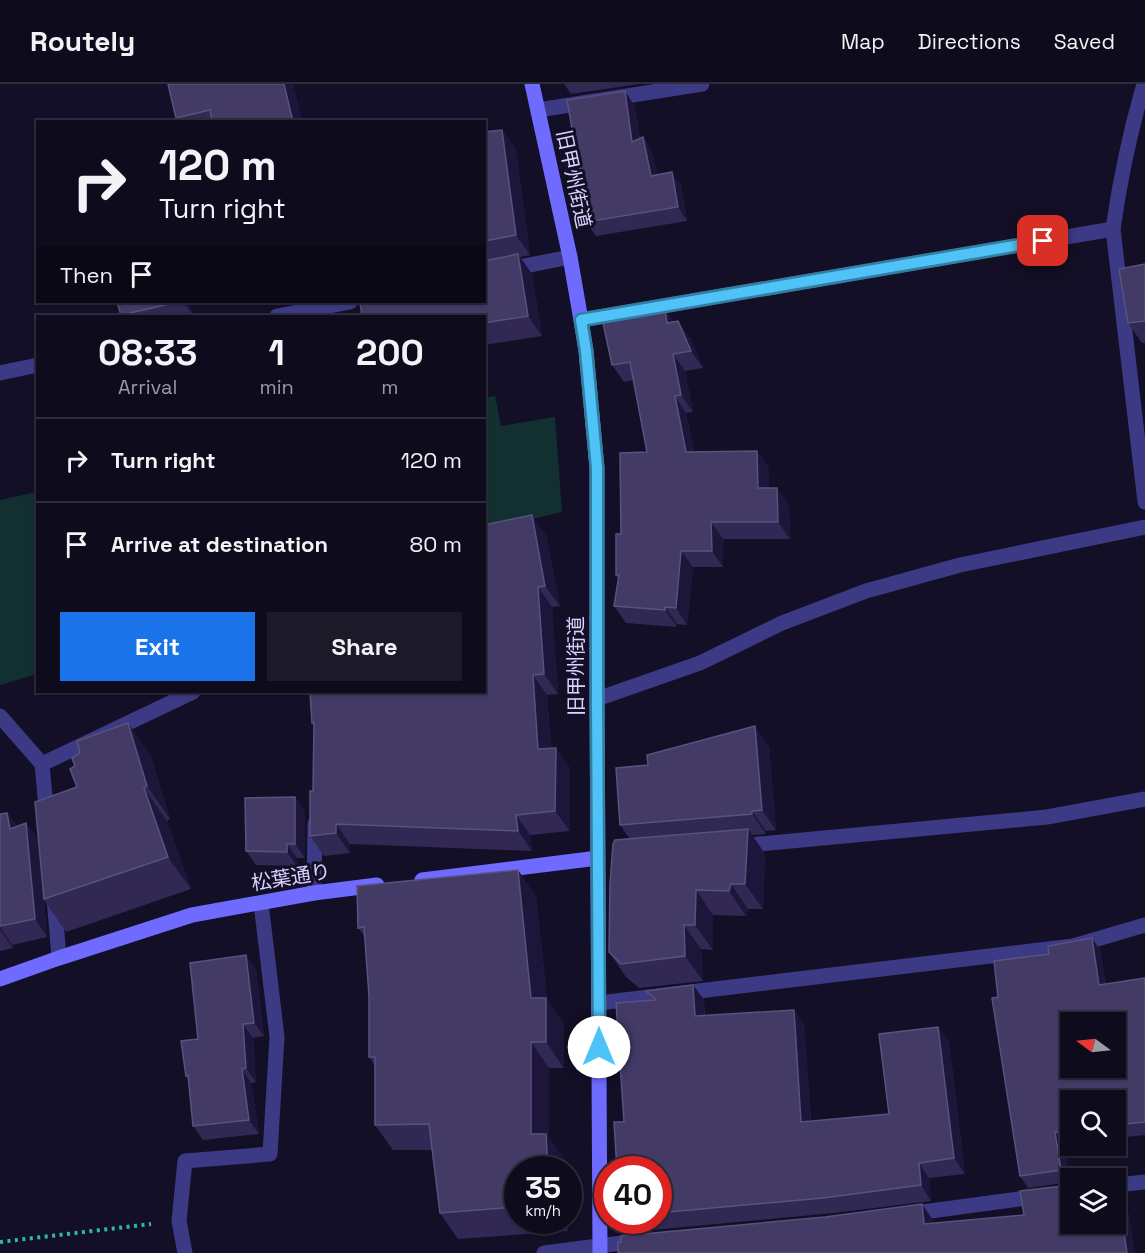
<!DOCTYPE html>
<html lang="en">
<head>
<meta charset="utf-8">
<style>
  body { margin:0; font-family:"Space Grotesk","Noto Sans JP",sans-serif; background:#1c1929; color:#f1f3f6; height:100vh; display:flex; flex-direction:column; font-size:22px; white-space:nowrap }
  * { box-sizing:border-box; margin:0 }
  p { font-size:20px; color:#9b9ba3 }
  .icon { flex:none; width:33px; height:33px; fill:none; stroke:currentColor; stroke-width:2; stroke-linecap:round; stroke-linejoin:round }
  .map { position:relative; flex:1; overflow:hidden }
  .panel { position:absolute; left:36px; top:231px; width:450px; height:378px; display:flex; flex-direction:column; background:#0e0b1c; border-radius:0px; box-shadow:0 2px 4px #0004,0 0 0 2px #2e2b3b }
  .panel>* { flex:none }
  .guide { position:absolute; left:36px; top:36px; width:450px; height:183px; border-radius:0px; box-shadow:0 2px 4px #0004,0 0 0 2px #2e2b3b; background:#0e0b1c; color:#f1f3f6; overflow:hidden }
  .needle { width:39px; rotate:285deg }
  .controls { position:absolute; left:1060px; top:928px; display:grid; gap:12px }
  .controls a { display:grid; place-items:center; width:66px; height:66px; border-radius:0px; background:#0e0b1c; box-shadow:0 2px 4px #0004,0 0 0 2px #2e2b3b; font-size:30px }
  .speed { position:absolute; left:504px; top:1072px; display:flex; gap:12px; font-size:30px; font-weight:700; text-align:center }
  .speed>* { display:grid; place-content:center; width:78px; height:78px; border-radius:50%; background:#0e0b1c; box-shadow:0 2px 4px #0004,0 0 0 2px #2e2b3b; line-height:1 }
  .speed small { font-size:15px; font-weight:400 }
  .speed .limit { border:9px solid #d22; background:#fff; color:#111 }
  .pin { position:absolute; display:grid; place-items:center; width:51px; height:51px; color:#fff; margin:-26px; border-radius:12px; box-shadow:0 3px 9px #0006 }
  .me { position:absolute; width:66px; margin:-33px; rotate:0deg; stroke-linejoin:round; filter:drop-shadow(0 0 4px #0008) }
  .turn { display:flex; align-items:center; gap:21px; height:126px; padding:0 24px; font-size:27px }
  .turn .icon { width:78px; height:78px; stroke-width:2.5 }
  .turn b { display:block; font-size:42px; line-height:51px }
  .then { display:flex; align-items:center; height:57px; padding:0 24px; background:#0003; gap:12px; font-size:22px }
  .eta { display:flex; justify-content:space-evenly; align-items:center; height:102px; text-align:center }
  .eta b { font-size:36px; font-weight:700; line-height:42px }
  .primary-button { display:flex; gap:12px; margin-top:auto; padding:12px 24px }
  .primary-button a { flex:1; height:69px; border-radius:0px; background:#1a73e8; color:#fff; font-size:24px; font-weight:700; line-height:69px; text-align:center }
  .primary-button a+a { background:#1c1929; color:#f1f3f6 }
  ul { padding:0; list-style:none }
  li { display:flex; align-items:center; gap:18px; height:84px; padding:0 24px; border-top:2px solid #2e2b3b }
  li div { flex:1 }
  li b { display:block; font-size:22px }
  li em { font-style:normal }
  header { display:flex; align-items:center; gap:36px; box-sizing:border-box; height:84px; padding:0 30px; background:#0e0b1c; border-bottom:2px solid #2e2b3b }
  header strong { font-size:28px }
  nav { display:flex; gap:33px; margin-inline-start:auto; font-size:21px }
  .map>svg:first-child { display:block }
</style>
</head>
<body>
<header>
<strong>Routely</strong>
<nav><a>Map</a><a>Directions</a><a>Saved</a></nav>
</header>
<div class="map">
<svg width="1145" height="1169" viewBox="0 0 1145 1169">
  <rect width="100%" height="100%" fill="#130f26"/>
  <g fill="#12302f">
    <polygon points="495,312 501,342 555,333 562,428 485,446 484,314"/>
    <polygon points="37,408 37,590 0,601 0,416"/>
  </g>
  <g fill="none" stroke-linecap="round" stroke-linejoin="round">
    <polyline stroke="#2fb8b0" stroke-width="4" stroke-dasharray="3 4.5" stroke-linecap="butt" points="0,1158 151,1140"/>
    <g stroke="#3d3a85" stroke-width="15">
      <polyline points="538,26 702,0"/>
      <polyline points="484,190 570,173"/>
      <polyline points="277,232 350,218"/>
      <path d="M 581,236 L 1113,145 C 1120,96 1130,48 1144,0"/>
      <polyline points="0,289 38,281"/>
      <polyline points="0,632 42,680 47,734"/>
      <polyline points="42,680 193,608"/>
      <polyline points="738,762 1047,733 1145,715"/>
      <polyline points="314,809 315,740"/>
      <polyline points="54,814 59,874"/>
      <polyline points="599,919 1073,862 1145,841"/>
      <polyline points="185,1169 179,1137 185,1077 270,1070 277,953 261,819"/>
    </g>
    <g stroke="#3d3a85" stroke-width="15">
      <polyline points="1113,145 1145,418"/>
      <polyline points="597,615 700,579 782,539 866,507 960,481 1145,443"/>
      <polyline points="1116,1101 1145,1098"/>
      <polyline points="908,1130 1071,1108"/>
      <polyline points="544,1169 637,1157"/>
    </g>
    <g stroke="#6f6bff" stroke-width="15">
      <polyline points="532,0 570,173 581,236 586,267 597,384 597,615 600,1169"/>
      <polyline points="422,796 598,774"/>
      <polyline points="0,895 59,874 192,831 314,809 377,801"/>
    </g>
  </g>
  <g fill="#312854">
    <polygon points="168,0 293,0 302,38 178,38 176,34"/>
    <polygon points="564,0 639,0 571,10"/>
    <polygon points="634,21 640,55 643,53 652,67 657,90 681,101 687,137 596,152 586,138"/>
    <polygon points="502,46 516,66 530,171 520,173 532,190 542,252 484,261 484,48"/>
    <polygon points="1145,180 1145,259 1142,259 1128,239"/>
    <polygon points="117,218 189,218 192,230 183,232 122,232"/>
    <polygon points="665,225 674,238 690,254 703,284 685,287 693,328 686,329 694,368 757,367 769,384 769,404 777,404 789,421 790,455 723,455 723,483 693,483 687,541 677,540 677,543 626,539 614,522 618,495 616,491 621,450 647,368 633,296 624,298 612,281"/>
    <polygon points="546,451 560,522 552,523 558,610 547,611 551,664 570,684 570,747 530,751 532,767 350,760 350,769 324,772 310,752 313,707 314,642 312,639"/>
    <polygon points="769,662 776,746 766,747 766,750 752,751 765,770 763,825 748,825 746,832 713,831 713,866 701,865 703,897 639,904 626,893 609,868 630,755 620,741 648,681"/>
    <polygon points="151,672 170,735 167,737 191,805 66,848 44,816 47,853 12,861 13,864 0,867 0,730 7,729 17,742 26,739 39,757 77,703"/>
    <polygon points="295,713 305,727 305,774 297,774 297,782 256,781 246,767"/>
    <polygon points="536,812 547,915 564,940 564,984 549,984 549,1054 564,1075 518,1086 518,1137 568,1137 568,1147 458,1155 440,1129 432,1066 393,1066 375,1041 375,982 369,973 369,912 365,853 358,844"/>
    <polygon points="1092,854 1100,866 1106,900 1145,894 1145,1051 1116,1054 1116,1017 1071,1017 1071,1059 1064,1060 1070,1098 1028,1104 1020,1092 998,913 1049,870"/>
    <polygon points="256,885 264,952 253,954 256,998 251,999 259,1050 203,1056 193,1042 189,995 186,992 198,955"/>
    <polygon points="693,901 704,916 705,932 794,926 804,941 811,1037 889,1030 938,943 949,958 965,1090 929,1094 931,1117 834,1129 631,1148 623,1137 658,1137 658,1086 624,1038 653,916 646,907"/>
  </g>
  <g fill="#1d163a">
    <polygon points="284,0 293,0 302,38 293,38"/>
    <polygon points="625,7 634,21 642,71 632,58"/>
    <polygon points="502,46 516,66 530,171 516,151"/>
    <polygon points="643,53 652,67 661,105 651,92"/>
    <polygon points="672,88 681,101 687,137 678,123"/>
    <polygon points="518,170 532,190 542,252 528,232"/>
    <polygon points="183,218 189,218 192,230"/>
    <polygon points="665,225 677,242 667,239"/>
    <polygon points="678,237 690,254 703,284 691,267"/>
    <polygon points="673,270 685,287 693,328 681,311"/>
    <polygon points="675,312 686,329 698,385 686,368"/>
    <polygon points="757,367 769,384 770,421 758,404"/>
    <polygon points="777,404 789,421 790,455 778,438"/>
    <polygon points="532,431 546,451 560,522 545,502"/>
    <polygon points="711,438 723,455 723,483 712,467"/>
    <polygon points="681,467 693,483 687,541 676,524"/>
    <polygon points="538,503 552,523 558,610 544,590"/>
    <polygon points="665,523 677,540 677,543 665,526"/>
    <polygon points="533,591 547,611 552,685 538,665"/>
    <polygon points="128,639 151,672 170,735 147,702"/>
    <polygon points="755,642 769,662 776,746 762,726"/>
    <polygon points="556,664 570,684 570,747 555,727"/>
    <polygon points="144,704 167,737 191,805 168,773"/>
    <polygon points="295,713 305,727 305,774 295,760"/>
    <polygon points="752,727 766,747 766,750 752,730"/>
    <polygon points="7,729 20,747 10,745"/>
    <polygon points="516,731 530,751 532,767 518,747"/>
    <polygon points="26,739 39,757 47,853 35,835"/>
    <polygon points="336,740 350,760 350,769 336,749"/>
    <polygon points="748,745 765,770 763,825 745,800"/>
    <polygon points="287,760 297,774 297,782 287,768"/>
    <polygon points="518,786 536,812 547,915 564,940 564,984 546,958 531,914"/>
    <polygon points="731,800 748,825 746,832 729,807"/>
    <polygon points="696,806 713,831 713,866 695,841"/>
    <polygon points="684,841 701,865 703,897 685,872"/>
    <polygon points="0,843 12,861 13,864 0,846"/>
    <polygon points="1092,854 1100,866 1108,913 1099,901"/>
    <polygon points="246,871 256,885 264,952 254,939"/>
    <polygon points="693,901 704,916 705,948 695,932"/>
    <polygon points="794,926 804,941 812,1053 801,1038"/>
    <polygon points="243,940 253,954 256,998 246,984"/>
    <polygon points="938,943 949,958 965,1090 954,1074"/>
    <polygon points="531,958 549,984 549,1054 564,1075 565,1086 548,1086 531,1050"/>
    <polygon points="242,985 251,999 259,1050 249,1036"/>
    <polygon points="1055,1048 1064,1060 1070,1098 1061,1086"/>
    <polygon points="919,1079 929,1094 931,1117 921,1101"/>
    <polygon points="1062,1102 1071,1116 1071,1131 1065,1122"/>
    <polygon points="1119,1114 1129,1129 1135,1169 1127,1169"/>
    <polygon points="922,1120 933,1136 935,1155 924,1140"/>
    <polygon points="561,1137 568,1137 568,1147"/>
  </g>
  <g fill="#433a66" stroke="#5a527e" stroke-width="1.5" fill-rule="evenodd">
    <polygon points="168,0 284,0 293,38 212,38 210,26 176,34"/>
    <polygon points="625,7 632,58 643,53 651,92 672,88 678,123 586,138 584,113 567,16"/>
    <polygon points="502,46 516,151 484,157 484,48"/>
    <polygon points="518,170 528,232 484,239 484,232 362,232 360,218 484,218 484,177"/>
    <polygon points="1145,180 1145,237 1128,239 1119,185"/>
    <polygon points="117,218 178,218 121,231"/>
    <polygon points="665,225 667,239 678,237 691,267 673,270 681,311 675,312 686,368 757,367 758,404 777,404 778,438 711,438 712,467 681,467 676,524 665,523 665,526 614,522 619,491 616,491 616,450 621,450 620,369 647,368 630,278 612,281 603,239"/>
    <polygon points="532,431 545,502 538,503 544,590 533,591 538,665 556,664 555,727 516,731 518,747 336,740 336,749 310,752 310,707 313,707 314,639 312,639 310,608 484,608 484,441"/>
    <polygon points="128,639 147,702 144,704 168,773 44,815 35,718 77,703 70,685 75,682 72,674 80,669 77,657"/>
    <polygon points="755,642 762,726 752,727 752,730 620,741 616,684 648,681 647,671"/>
    <polygon points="295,713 295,760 287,760 287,768 246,767 245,714"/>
    <polygon points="7,729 10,745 26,739 35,835 0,842 0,730"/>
    <polygon points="748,745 745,800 731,800 729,807 696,806 695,841 684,841 685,872 621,880 609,868 610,800 613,760 615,756"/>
    <polygon points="518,786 531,914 546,914 546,958 531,958 531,1050 546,1050 548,1086 518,1086 518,1123 440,1129 429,1040 375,1041 375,973 369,973 369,912 364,843 358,844 357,802"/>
    <path d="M 1092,854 L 1099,901 L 1145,894 L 1145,1038 L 1116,1041 L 1116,1017 L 1071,1017 L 1071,1046 L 1055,1048 L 1061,1086 L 1020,1092 L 992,914 L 998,913 L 994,877 L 1049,870 L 1048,862 ZM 1071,939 L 1116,939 L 1116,984 L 1071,984 Z"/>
    <polygon points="246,871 254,939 243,940 246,984 242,985 249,1036 193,1042 188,991 186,992 181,957 198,955 190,879"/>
    <polygon points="693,901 695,932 794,926 801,1038 889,1030 879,950 938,943 954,1074 919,1079 921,1101 823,1114 658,1129 658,1086 617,1086 614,1038 624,1038 616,919 656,916 646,907"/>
    <polygon points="1062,1102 1065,1122 1071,1121 1071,1140 1116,1140 1116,1114 1119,1114 1127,1169 618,1169 618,1158 621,1158 621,1152 825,1133 922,1120 924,1140 1024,1131 1020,1107"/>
  </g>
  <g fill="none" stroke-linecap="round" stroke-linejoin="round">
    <defs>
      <polyline id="route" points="599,963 597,615 597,384 586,267 581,236 1043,157"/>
    </defs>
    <use href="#route" stroke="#337fa1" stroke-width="15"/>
    <use href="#route" stroke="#4fc3f7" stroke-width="10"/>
  </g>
  <g text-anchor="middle" stroke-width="6" stroke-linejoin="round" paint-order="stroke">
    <g font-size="20" fill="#d9d4ff" stroke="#130f26">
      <text transform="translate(574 95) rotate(78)" y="7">旧甲州街道</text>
      <text transform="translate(576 582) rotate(-90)" y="7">旧甲州街道</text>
      <text transform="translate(291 793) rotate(-9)" y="7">松葉通り</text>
    </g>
  </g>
</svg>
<div class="controls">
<a><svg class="needle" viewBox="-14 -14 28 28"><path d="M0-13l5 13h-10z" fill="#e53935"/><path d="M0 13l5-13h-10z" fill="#9b9ba3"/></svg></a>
<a><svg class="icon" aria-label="search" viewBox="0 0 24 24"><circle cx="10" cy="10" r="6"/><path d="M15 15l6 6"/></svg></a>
<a><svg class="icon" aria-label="layers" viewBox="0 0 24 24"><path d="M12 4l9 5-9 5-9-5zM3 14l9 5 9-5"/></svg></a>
</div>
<div class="speed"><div>35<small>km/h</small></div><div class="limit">40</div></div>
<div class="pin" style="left:1043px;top:157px;background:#d93025"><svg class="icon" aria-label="arrive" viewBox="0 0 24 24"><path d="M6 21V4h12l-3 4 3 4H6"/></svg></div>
<svg class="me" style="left:599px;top:963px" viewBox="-20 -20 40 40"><circle r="19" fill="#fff"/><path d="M0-13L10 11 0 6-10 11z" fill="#4fc3f7"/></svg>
<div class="guide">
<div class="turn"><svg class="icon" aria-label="right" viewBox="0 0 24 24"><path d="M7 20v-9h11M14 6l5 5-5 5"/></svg><div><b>120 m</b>Turn right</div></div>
<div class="then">Then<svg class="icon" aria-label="arrive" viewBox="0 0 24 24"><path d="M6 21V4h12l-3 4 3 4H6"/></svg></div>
</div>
<section class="panel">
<div class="eta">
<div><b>08:33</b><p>Arrival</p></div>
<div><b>1</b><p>min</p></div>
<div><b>200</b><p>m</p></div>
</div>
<ul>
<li><svg class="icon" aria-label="right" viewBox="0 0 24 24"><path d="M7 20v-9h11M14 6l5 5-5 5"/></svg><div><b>Turn right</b></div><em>120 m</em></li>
<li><svg class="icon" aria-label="arrive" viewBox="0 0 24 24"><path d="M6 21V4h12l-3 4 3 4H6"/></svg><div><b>Arrive at destination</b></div><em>80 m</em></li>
</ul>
<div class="primary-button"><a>Exit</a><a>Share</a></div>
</section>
</div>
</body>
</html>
